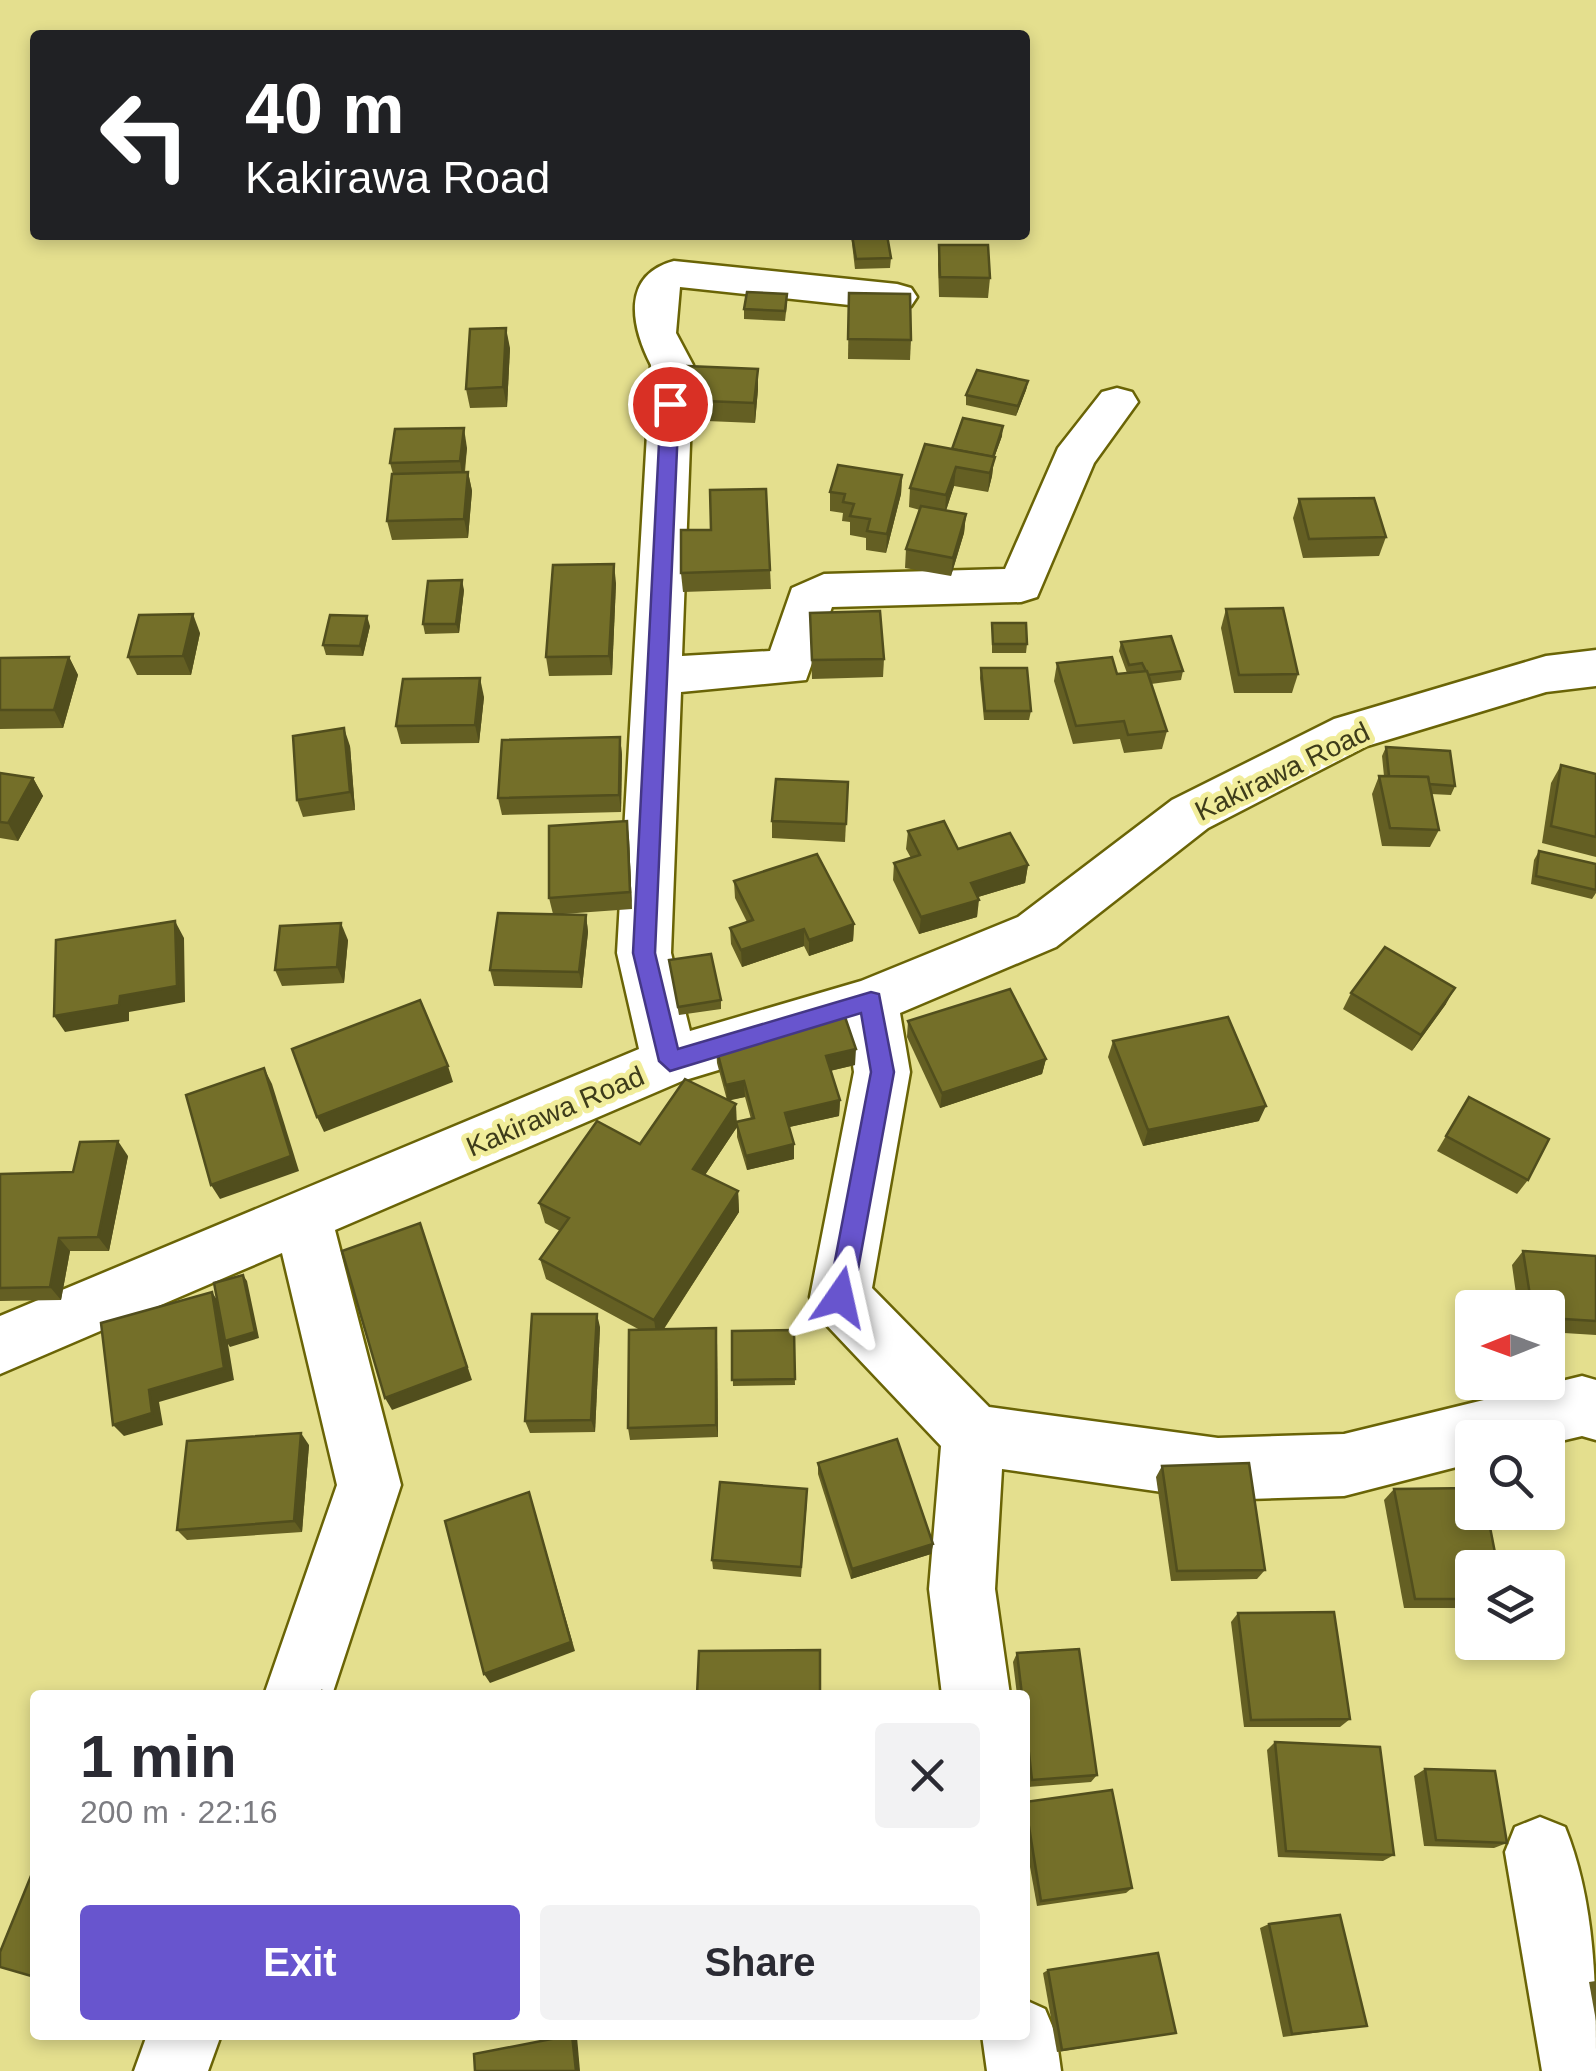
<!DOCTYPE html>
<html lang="en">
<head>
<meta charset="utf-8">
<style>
  body { margin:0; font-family:Helvetica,sans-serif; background:#f2f2f3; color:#2b2b33; height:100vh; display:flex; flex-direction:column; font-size:38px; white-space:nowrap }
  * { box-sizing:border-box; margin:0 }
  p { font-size:32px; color:#7c7c81 }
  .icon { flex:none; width:55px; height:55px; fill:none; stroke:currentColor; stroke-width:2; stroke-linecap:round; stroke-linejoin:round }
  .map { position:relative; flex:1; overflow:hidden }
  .details { position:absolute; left:30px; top:1690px; width:1000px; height:350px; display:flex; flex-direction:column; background:#fff; border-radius:10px; box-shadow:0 5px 15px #0003 }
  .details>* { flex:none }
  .top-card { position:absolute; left:30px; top:30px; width:1000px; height:210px; border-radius:10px; box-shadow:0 5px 15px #0003; background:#202124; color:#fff; overflow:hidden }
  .needle { width:65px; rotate:269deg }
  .buttons { position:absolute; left:1455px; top:1290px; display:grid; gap:20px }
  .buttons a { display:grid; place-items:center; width:110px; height:110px; border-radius:10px; background:#fff; box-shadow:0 5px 15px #0003; font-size:50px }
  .pin { position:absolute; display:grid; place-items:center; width:85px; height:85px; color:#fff; margin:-42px; border:5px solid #fff; border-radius:50%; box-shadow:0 2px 10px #0007 }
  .me { position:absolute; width:110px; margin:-55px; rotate:11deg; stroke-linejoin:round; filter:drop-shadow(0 0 8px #0008) }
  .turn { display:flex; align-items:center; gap:35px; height:210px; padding:0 50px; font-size:45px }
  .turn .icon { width:130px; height:130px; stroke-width:2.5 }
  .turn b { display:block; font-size:70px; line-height:85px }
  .round { display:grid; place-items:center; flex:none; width:105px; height:105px; border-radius:10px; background:#f2f2f3 }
  .overview { display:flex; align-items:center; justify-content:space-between; height:170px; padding:0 50px }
  h1 { font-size:60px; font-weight:800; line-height:75px }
  .action { display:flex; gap:20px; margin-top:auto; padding:20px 50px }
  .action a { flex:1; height:115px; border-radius:10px; background:#6855ce; color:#fff; font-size:40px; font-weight:800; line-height:115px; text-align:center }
  .action a+a { background:#f2f2f3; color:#2b2b33 }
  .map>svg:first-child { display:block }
</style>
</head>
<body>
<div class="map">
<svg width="1596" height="2071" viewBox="0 0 1596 2071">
  <rect width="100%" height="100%" fill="#e4df8e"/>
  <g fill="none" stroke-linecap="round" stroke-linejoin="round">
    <defs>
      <g id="minor">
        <path d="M 674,261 L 897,284 L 911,288 L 917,297 L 911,306 L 897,310 L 680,287 L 676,333 L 693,365 L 682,656 L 770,651 L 792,588 L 824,574 L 1005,569 L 1058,448 L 1102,392 L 1117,388 L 1132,392 L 1138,402 L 1094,463 L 1037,597 L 1021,602 L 832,607 L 806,680 L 681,692 L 671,953 L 690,1031 L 861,981 L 1018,917 L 1172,800 L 1334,719 L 1546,656 L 1596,650 L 1596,686 L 1546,692 L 1367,746 L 1208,828 L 1056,947 L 900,1013 L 910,1072 L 872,1288 L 989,1407 L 1218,1438 L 1344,1434 L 1582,1376 L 1596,1380 L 1596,1440 L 1582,1436 L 1548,1444 L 1548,1438 L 1472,1438 L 1472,1463 L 1344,1496 L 1218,1500 L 1002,1469 L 995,1589 L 1010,1695 L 942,1695 L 929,1589 L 941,1446 L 819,1317 L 810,1297 L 854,1072 L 848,1031 L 682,1081 L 335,1230 L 401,1485 L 332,1695 L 264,1695 L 337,1485 L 282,1253 L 0,1374 L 0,1316 L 639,1049 L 617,953 L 651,365 C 631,326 621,275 674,261 Z"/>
        <path d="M 1540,1817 L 1565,1827 C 1596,1904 1596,1989 1596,2071 L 1542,2071 L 1505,1852 L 1515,1827 Z"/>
        <polygon points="1025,2000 1045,2009 1056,2035 1061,2071 987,2071 982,2035 1025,2035"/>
        <polygon points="147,2035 221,2035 208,2071 134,2071"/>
      </g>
    </defs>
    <use href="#minor" stroke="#6a6406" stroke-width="5"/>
    <use href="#minor" fill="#fff" fill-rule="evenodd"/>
  </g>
  <g fill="#645f23" fill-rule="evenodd">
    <polygon points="851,235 887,235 891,258 890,268 855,269"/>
    <polygon points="939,245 990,278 988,298 939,297 938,264"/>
    <polygon points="849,293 911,340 910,360 848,359"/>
    <polygon points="787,304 785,321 744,319 744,309"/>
    <polygon points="510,348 507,407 470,408 466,389"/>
    <polygon points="758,369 758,389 755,423 683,420 681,400"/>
    <polygon points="1028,381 1026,390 1016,416 966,405 966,395"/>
    <polygon points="1002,436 994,458 992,476 988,492 954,486 946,510 966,514 964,533 951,576 905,568 906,549 920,510 909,507 910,488 952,449"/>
    <polygon points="467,448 465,472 468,472 472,491 468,538 392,540 387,521 393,474 390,463"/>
    <polygon points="902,475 901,494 886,553 866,550 866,538 850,535 850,522 842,521 843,513 830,511 830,492"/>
    <polygon points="766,489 771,589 683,592 681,573 711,530"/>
    <polygon points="1299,499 1386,537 1379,556 1303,558 1293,518"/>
    <polygon points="616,583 612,675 549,676 546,657"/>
    <polygon points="464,590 459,633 425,634 423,624"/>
    <polygon points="1226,609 1298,674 1292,693 1234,693 1221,628"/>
    <polygon points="810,613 884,659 883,677 812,679"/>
    <polygon points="992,623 1027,644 1026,653 992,653"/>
    <polygon points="370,626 363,656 326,655 323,645"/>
    <polygon points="200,633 191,675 137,675 128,657"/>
    <polygon points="1121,642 1183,671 1181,680 1151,684 1167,731 1162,749 1124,753 1120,739 1073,744 1054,681 1057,663 1117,674 1127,673 1119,651"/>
    <polygon points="69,657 78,675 63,728 0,729 0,658"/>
    <polygon points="981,668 1031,711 1029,720 984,720 980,678"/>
    <polygon points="484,697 479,743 401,744 396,726"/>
    <polygon points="620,737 622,755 621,812 502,815 498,798"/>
    <polygon points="350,746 355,810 303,817 297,800"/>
    <polygon points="1386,747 1455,786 1451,795 1431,794 1439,830 1430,847 1382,846 1372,794 1379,776 1384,776 1382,756"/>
    <polygon points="1561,765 1596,774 1596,857 1542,843 1551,783"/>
    <polygon points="0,773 33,778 43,796 18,841 0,838"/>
    <polygon points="848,782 845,842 772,838 772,821"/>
    <polygon points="908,831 958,849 1028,865 1025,883 978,897 977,917 919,934 893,880 894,863 911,858 906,849"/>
    <polygon points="629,838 632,909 563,914 586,915 588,932 582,988 494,986 490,970 553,914 549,898"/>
    <polygon points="1539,851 1596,864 1596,893 1592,899 1531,884 1534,860"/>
    <polygon points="734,881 854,924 853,941 809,956 804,946 742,967 731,944 730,928 747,922 735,898"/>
    <polygon points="348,940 344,983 282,986 275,970"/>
    <polygon points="669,960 721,1000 721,1009 679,1015"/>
    <polygon points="1351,993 1446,1004 1412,1051 1343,1009"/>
    <polygon points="908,1021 1046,1059 1042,1074 940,1108 907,1037"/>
    <polygon points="1113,1041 1259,1121 1143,1146 1108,1057"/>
    <path d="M 716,1047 L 855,1065 L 830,1071 L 840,1100 L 839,1116 L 789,1127 L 794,1159 L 747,1170 L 737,1137 L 737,1127 L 705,1175 L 738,1191 L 739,1212 L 664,1329 L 717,1341 L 718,1437 L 630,1440 L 628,1428 L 640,1330 L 546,1279 L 540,1259 L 560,1231 L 545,1223 L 539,1203 L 640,1144 L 727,1100 L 717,1063 ZM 745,1097 L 751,1119 L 737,1122 L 728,1100 Z"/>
    <polygon points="1469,1097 1528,1180 1517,1194 1437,1151"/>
    <polygon points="128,1156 109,1251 70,1251 61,1300 0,1301 0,1174 73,1172"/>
    <polygon points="1523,1251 1596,1256 1596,1335 1548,1332 1548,1308 1518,1308 1512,1265"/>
    <polygon points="600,1327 595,1432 530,1433 525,1421"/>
    <polygon points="794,1330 795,1385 733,1386 732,1331"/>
    <polygon points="309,1445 302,1532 187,1540 177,1530"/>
    <polygon points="818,1463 933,1544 931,1554 851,1579 818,1474"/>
    <polygon points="1162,1466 1265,1570 1257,1579 1171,1581 1156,1477"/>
    <polygon points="1394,1489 1472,1568 1472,1608 1404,1608 1384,1500"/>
    <polygon points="807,1500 801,1577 713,1569 712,1560"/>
    <polygon points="1238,1613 1350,1719 1340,1727 1244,1727 1231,1622"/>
    <polygon points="1017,1653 1097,1775 1091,1782 1028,1787 1025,1759 1025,1695 1017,1695 1013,1662"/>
    <polygon points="1275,1742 1394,1855 1383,1861 1278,1857 1267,1750"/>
    <polygon points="1425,1769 1507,1843 1494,1848 1424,1846 1414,1776"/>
    <polygon points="1025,1802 1132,1888 1126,1893 1037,1906 1025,1839"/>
    <polygon points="1269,1924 1367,2026 1283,2037 1260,1928"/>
    <polygon points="1048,1970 1176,2033 1057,2052 1043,1973"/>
    <polygon points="1596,1981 1596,2021 1589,1982"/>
  </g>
  <g fill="#514e1d">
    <polygon points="506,328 510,348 507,407 503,387"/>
    <polygon points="758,369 758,389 755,423 754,403"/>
    <polygon points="1028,381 1026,390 1016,416 1018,406"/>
    <polygon points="1003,426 1002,436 994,458 992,476 988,492 990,463"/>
    <polygon points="464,428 467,448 463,481 460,461"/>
    <polygon points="956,467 954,486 945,514 946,495"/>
    <polygon points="468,472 472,491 468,538 464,519"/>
    <polygon points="902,475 901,494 886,553 887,534"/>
    <polygon points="966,514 964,533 951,576 953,558"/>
    <polygon points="614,564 616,583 612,675 609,656"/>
    <polygon points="462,580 464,590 459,633 456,624"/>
    <polygon points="193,614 200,633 191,675 183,656"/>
    <polygon points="367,616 370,626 363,656 360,646"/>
    <polygon points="69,657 78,675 63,728 54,710"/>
    <polygon points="480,678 484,697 479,743 475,725"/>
    <polygon points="344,728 350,746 355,810 350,792"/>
    <polygon points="620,737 622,755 621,812 619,795"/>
    <polygon points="33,778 43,796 18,841 8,823"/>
    <polygon points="627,821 629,838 632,909 630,892"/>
    <polygon points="1028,865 1025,883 968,900 971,883"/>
    <polygon points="979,900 977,917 919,934 921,917"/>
    <polygon points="586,915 588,932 582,988 579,972"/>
    <polygon points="175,921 184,938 185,1002 129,1012 129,1021 65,1032 54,1016 120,996"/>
    <polygon points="341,923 348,940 344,983 337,967"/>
    <polygon points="854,924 853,941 809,956 809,940"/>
    <polygon points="804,929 804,946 742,967 741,950"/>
    <polygon points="1455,988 1446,1004 1412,1051 1421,1035"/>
    <polygon points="856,1049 855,1065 825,1072 826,1056"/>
    <polygon points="1046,1059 1042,1074 940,1108 942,1093"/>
    <polygon points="448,1066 453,1082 324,1132 317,1117"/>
    <polygon points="264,1068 272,1084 299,1171 220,1199 211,1185"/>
    <polygon points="744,1081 745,1097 727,1101 726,1085"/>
    <polygon points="840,1100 839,1116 785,1128 785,1113"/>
    <polygon points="736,1104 737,1127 695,1190 693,1169"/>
    <polygon points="1266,1106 1259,1121 1143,1146 1148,1130"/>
    <polygon points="118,1141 128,1156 109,1251 98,1237"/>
    <polygon points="794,1144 794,1159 747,1170 746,1156"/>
    <polygon points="738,1191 739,1212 657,1339 654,1320"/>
    <polygon points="420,1223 472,1380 392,1410 385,1398"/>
    <polygon points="59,1238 70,1251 61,1300 50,1287"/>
    <polygon points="243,1275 247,1281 259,1338 230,1347 228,1344 234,1380 159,1402 163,1425 124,1436 113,1425 212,1292 221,1306"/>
    <polygon points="597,1314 600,1327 595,1432 591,1420"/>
    <polygon points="716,1328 717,1341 718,1437 716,1425"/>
    <polygon points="301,1433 309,1445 302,1532 294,1521"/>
    <polygon points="529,1492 575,1651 490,1683 484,1674"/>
    <polygon points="933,1544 931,1554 851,1579 852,1569"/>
    <polygon points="572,2035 577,2037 580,2071 576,2071"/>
  </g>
  <g fill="#746f29" stroke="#514e1d" stroke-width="2.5">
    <polygon points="852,235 887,235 891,258 856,259"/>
    <polygon points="939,245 988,245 990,278 940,277"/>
    <polygon points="747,292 787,294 785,311 744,309"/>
    <polygon points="849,293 910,294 911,340 848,339"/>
    <polygon points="506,328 503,387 466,389 470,329"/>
    <polygon points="687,366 758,369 754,403 681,400"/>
    <polygon points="977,370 1028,381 1018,406 966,395"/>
    <polygon points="963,418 1003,426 993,457 952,449"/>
    <polygon points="464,428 460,461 390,463 395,429"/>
    <polygon points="925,444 995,457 990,473 956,467 946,495 910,488"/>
    <polygon points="838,465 902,475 887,534 867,531 870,519 850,516 854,504 843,502 845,494 830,492"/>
    <polygon points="468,472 464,519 387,521 392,474"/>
    <polygon points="766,489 770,570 681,573 681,530 711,530 710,490"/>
    <polygon points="1374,498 1386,537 1309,539 1299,499"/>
    <polygon points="921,506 966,514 953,558 906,549"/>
    <polygon points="614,564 609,656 546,657 553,565"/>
    <polygon points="462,580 456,624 423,624 428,581"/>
    <polygon points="1283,608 1298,674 1239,675 1226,609"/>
    <polygon points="880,611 884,659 812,660 810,613"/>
    <polygon points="193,614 183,656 128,657 139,615"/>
    <polygon points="330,615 367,616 360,646 323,645"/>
    <polygon points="992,623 1026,623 1027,644 993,644"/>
    <polygon points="1171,636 1183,671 1148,675 1142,663 1129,665 1121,642"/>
    <polygon points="69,657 54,710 0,710 0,658"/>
    <polygon points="1112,657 1117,674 1147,671 1167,731 1128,735 1124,721 1076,726 1057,663"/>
    <polygon points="981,668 1027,668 1031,711 985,711"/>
    <polygon points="480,678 475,725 396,726 403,679"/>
    <polygon points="344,728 350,792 297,800 293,736"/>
    <polygon points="620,737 619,795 498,798 502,740"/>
    <polygon points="1386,747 1450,751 1455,786 1429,784 1428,777 1389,776"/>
    <polygon points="1561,765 1596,774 1596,837 1551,826"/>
    <polygon points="0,773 33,778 8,823 0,822"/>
    <polygon points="1379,776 1428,777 1439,830 1390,828"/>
    <polygon points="776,779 848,782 846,824 772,821"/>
    <polygon points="627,821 630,892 549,898 549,826"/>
    <polygon points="944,821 958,849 1010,833 1028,865 971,883 979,900 921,917 894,863 920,855 908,831"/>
    <polygon points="1539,851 1596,864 1596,890 1536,876"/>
    <polygon points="817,854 854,924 809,940 804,929 741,950 730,928 753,920 734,881"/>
    <polygon points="498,913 586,915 579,972 490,970"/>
    <polygon points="175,921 177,986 120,996 119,1005 54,1016 56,940"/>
    <polygon points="341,923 337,967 275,970 280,926"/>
    <polygon points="1385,947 1455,988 1421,1035 1351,993"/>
    <polygon points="711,954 721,1000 678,1007 669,960"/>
    <polygon points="1010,989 1046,1059 942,1093 908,1021"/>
    <polygon points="420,1000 448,1066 317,1117 292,1049"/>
    <polygon points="845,1017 856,1049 826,1056 840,1100 785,1113 794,1144 746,1156 736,1122 754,1118 744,1081 726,1085 716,1047"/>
    <polygon points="1228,1017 1266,1106 1148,1130 1113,1041"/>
    <polygon points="264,1068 291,1156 211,1185 186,1095"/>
    <polygon points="685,1079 736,1104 693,1169 738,1191 654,1320 540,1259 569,1218 539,1203 597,1121 640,1144"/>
    <polygon points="1469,1097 1549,1139 1528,1180 1446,1136"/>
    <polygon points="118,1141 98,1237 59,1238 50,1287 0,1288 0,1174 73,1172 80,1142"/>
    <polygon points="420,1223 467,1367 385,1398 342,1251"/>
    <polygon points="1523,1251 1596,1256 1596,1321 1548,1318 1548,1308 1532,1308"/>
    <polygon points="243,1275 255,1332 225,1341 214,1283"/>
    <polygon points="212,1292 224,1368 149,1390 152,1413 113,1425 101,1323"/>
    <polygon points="532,1314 597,1314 591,1420 525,1421"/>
    <polygon points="716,1328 716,1425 628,1428 629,1330"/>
    <polygon points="794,1330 795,1379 732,1380 732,1331"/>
    <polygon points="301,1433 294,1521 177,1530 187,1441"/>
    <polygon points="897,1439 933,1544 852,1569 818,1463"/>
    <polygon points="1249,1463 1265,1570 1177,1571 1162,1466"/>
    <polygon points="720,1482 807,1489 801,1567 712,1560"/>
    <polygon points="1472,1488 1472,1512 1487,1512 1498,1568 1472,1568 1472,1599 1415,1599 1394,1489"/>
    <polygon points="529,1492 571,1642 484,1674 445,1521"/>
    <polygon points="1334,1612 1350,1719 1251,1720 1238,1613"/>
    <polygon points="1079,1649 1097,1775 1032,1780 1025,1718 1025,1695 1022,1695 1017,1653"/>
    <polygon points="820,1650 820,1695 697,1695 699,1651"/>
    <polygon points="322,1691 341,1695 321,1695"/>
    <polygon points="1275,1742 1380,1747 1394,1855 1286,1851"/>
    <polygon points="1425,1769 1495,1771 1507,1843 1436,1840"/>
    <polygon points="1112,1790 1132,1888 1041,1901 1025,1802"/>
    <polygon points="35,1866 35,1977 0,1967 0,1952"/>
    <polygon points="1340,1915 1367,2026 1292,2034 1269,1924"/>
    <polygon points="1158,1953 1176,2033 1062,2050 1048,1970"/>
    <polygon points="572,2035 576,2071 475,2071 474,2054"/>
  </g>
  <polygon fill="#6855ce" stroke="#443786" stroke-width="2.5" points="670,398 679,404 655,953 678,1049 871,992 879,994 894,1072 853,1297 840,1309 828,1297 871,1072 861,1013 670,1071 659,1061 633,953 661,404"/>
  <g text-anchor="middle" stroke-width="10" stroke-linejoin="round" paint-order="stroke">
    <g font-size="28" fill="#3e3c1a" stroke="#f1ed9b">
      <text transform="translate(1282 771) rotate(-26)" y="10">Kakirawa Road</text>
      <text transform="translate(555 1111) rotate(-23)" y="10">Kakirawa Road</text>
    </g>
  </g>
</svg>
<div class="buttons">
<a><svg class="needle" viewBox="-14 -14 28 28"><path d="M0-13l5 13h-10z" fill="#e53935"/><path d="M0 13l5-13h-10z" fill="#7c7c81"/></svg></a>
<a><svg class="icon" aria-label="search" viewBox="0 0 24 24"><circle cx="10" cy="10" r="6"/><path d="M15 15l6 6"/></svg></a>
<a><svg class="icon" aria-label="layers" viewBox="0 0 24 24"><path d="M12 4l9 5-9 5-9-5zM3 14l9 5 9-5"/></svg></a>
</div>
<div class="pin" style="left:670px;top:404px;background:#d93025"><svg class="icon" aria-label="arrive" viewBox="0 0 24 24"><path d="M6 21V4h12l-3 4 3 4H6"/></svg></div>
<svg class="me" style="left:840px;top:1297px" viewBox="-20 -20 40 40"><path d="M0-17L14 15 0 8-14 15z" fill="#6855ce" stroke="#fff" stroke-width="4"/></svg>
<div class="top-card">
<div class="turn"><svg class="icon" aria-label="left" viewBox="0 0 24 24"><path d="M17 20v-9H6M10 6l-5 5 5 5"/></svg><div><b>40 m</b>Kakirawa Road</div></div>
</div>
<section class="details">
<div class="overview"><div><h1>1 min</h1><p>200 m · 22:16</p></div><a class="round"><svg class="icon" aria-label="close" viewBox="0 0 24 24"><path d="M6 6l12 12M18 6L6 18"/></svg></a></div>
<div class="action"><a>Exit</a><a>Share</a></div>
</section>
</div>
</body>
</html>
